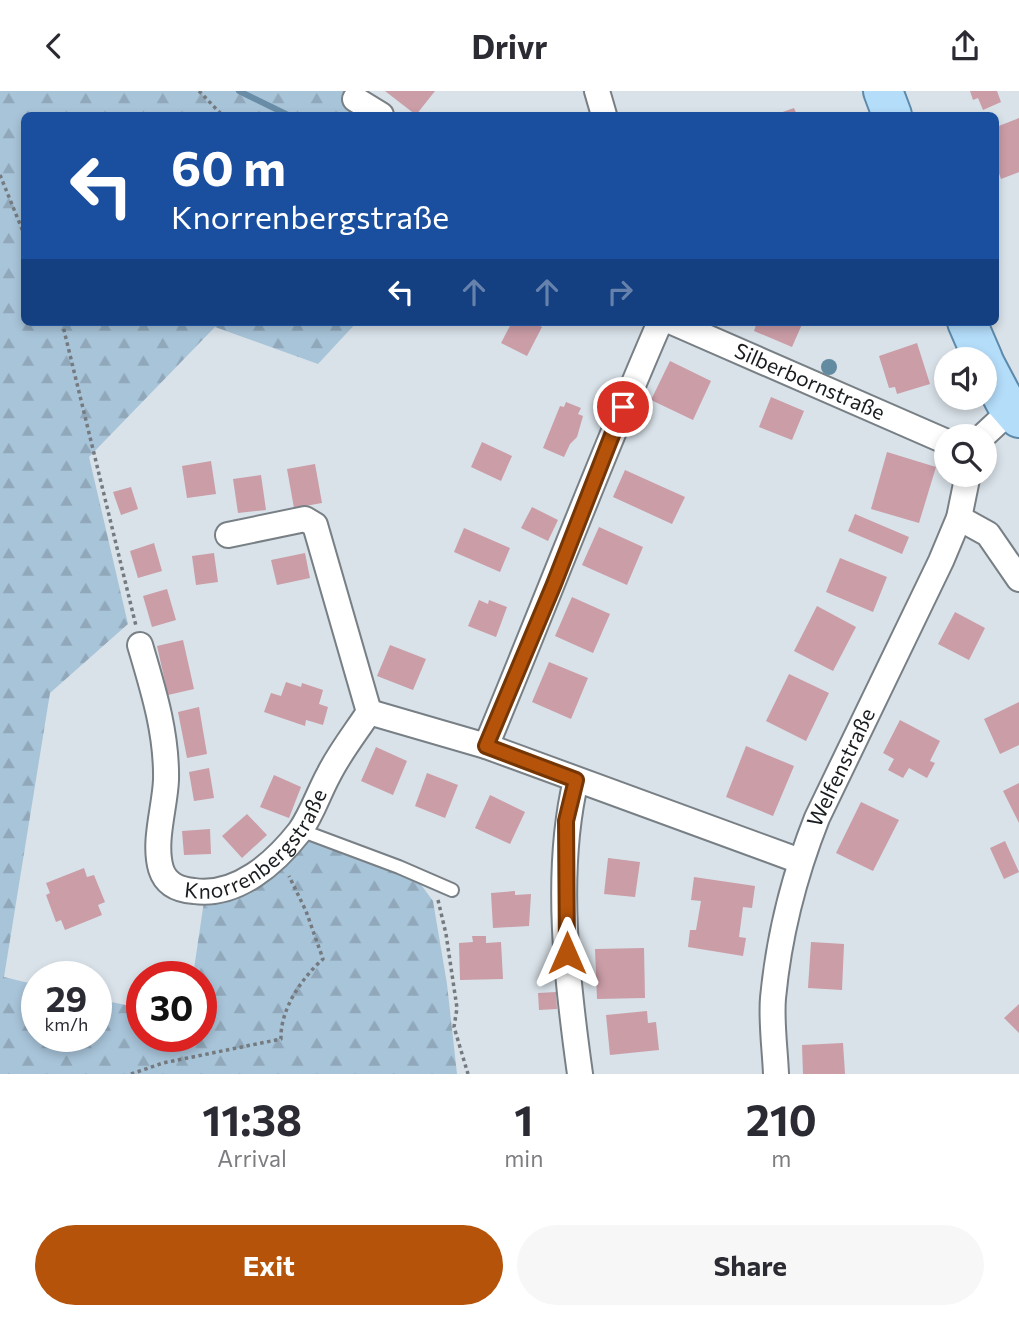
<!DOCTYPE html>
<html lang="en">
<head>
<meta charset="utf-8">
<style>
  body { margin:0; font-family:Commissioner,sans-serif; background:#f7f7f7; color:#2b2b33; height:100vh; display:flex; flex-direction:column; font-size:26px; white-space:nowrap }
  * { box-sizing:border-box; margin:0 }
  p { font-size:23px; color:#7c7c81 }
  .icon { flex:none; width:38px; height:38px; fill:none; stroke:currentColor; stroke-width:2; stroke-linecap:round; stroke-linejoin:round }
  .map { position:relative; height:983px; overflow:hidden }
  .details { display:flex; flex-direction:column; background:#fff; flex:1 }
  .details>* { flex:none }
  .guide { position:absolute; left:21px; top:21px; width:978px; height:214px; border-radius:10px; box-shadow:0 4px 10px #0003; background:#1a4fa0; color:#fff; overflow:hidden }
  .tools { position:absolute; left:934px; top:256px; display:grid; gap:14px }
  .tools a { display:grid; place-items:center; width:63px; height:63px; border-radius:50%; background:#fff; box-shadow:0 4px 10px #0003; font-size:35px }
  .speed { position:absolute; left:21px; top:870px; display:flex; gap:14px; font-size:35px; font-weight:700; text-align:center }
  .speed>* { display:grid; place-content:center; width:91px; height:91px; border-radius:50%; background:#fff; box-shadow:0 4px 10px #0003; line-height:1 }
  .speed small { font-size:18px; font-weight:400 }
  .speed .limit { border:10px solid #d22; background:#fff; color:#111 }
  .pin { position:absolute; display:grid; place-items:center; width:60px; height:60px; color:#fff; margin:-30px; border:4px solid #fff; border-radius:50%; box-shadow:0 2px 7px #0007 }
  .me { position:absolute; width:77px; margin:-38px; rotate:0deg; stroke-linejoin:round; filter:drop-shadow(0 0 5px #0008) }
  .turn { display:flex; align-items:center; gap:24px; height:147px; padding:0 35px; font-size:32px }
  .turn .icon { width:91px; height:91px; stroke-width:2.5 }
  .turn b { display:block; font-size:49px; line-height:60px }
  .lanes { display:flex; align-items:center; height:66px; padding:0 35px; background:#0003; justify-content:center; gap:35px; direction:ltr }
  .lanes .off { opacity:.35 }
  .eta { display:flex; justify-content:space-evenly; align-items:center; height:119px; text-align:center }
  .eta b { font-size:42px; font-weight:700; line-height:49px }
  .cta { display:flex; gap:14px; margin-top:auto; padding:14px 35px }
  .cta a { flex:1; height:80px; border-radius:42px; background:#b45309; color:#fff; font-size:28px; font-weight:700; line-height:80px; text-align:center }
  .cta a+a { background:#f7f7f7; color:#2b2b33 }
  header { display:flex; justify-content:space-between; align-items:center; height:91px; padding:0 35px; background:#fff; font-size:32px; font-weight:700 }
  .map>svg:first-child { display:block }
</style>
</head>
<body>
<header><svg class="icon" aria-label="back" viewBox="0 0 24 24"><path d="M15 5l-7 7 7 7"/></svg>Drivr<svg class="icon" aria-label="share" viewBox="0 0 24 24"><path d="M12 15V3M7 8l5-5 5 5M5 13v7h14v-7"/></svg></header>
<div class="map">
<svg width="1019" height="983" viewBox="0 0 1019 983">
  <defs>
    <pattern id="forest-firs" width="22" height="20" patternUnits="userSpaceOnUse" patternTransform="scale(1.75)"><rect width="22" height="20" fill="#a8c4d9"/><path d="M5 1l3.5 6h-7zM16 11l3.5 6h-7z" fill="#90a8ba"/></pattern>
  </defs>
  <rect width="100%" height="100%" fill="#d9e2e9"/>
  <polygon fill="url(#forest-firs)" points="0,0 355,0 388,24 24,24 24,231 357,231 318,273 215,236 89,366 128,533 50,602 4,886 37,894 37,945 96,945 96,908 126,914 142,906 142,945 201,945 201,886 180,885 194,878 204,810 305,746 419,791 433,810 447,893 457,983 0,983"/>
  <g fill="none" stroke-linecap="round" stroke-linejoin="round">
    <polyline stroke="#6a8da7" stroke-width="6" points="239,0 288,24"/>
  </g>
  <g fill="#ca9da7">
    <polygon points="385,0 435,0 416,24"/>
    <polygon points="970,0 997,0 1001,11 983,19 978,7 973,9"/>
    <polygon points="794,17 797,24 774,24"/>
    <polygon points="1019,27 1019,81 1001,88 996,74 996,36"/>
    <polygon points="512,231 533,231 542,236 527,265 501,252"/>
    <polygon points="757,231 803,231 792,256 754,240"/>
    <polygon points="917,252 930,293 897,303 895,296 889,297 879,265"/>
    <polygon points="670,270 711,290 693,329 651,309"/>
    <polygon points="771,306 804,320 792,349 759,336"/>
    <polygon points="566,311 581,317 578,323 583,325 577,346 570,353 564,366 543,357 560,315 564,316"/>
    <polygon points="482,351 512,365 501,390 471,376"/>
    <polygon points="887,361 936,376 919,432 871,418"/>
    <polygon points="211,370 216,403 187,407 182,375"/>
    <polygon points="315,373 322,412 294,417 287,378"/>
    <polygon points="625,379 685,406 672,433 613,406"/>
    <polygon points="261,384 266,419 238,422 233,388"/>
    <polygon points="131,396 138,418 121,424 113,401"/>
    <polygon points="532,416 558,429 548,450 521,437"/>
    <polygon points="855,423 909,446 902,463 848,440"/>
    <polygon points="599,436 643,456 627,494 582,474"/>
    <polygon points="464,437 510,457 500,481 454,461"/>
    <polygon points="154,452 162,480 138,487 130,460"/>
    <polygon points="214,462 218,491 196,494 192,465"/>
    <polygon points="305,462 310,487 277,494 271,469"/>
    <polygon points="840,467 887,486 873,521 826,501"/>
    <polygon points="167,498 176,529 152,536 143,505"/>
    <polygon points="572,506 610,523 593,562 555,545"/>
    <polygon points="479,509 488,513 489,509 507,516 496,546 468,535"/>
    <polygon points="817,515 856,536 833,580 794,560"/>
    <polygon points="955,521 985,537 969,569 938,553"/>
    <polygon points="183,549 194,598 168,604 157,555"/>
    <polygon points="390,554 426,568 413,599 377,585"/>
    <polygon points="549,571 588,587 571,628 532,611"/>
    <polygon points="789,583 829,602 806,650 766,630"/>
    <polygon points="286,591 301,596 302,592 323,599 319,613 328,616 323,634 306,629 305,635 264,621 271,602 281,605"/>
    <polygon points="1019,611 1019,654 1000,663 984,628"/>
    <polygon points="199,616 207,663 187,667 178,621"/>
    <polygon points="900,629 940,650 930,670 935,672 927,687 909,677 903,687 888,679 894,668 883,662"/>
    <polygon points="746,655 794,675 773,725 726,706"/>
    <polygon points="376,656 407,670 393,704 361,690"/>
    <polygon points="209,677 214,707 194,710 189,681"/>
    <polygon points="427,682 458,694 445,727 415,715"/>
    <polygon points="274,684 301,696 289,727 260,716"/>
    <polygon points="1019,692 1019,732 1003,700"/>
    <polygon points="490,704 525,721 510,753 475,737"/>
    <polygon points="861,711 899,729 873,780 836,762"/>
    <polygon points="247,723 267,744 242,767 222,745"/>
    <polygon points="210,738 211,763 184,764 182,740"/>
    <polygon points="1005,750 1019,781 1004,788 990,757"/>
    <polygon points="608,767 640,771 635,806 604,803"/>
    <polygon points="84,777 87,786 94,784 105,811 98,814 102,824 65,839 61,829 56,831 46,804 50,802 46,792"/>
    <polygon points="694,786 755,795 752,817 743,816 739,846 746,847 743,865 688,856 690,839 696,839 701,810 691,809"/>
    <polygon points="515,800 515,804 531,803 529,835 493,837 491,802"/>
    <polygon points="472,845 486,845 486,852 501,851 503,888 460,889 459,852 473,851"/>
    <polygon points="811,851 844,853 842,899 808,897"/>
    <polygon points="644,857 645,907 597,908 595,858"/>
    <polygon points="556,901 557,918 539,919 538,902"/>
    <polygon points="1019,913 1019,942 1004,927"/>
    <polygon points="647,920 648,932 656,931 659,959 610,964 606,924"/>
    <polygon points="843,952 845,983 803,983 802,954"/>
  </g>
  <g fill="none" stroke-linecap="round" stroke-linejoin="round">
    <defs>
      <polyline id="service" points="300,739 399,776 452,799"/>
      <g id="minor">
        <polyline points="597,0 604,24"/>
        <polyline points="355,8 381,24"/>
        <path id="s1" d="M 672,231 L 947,351"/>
        <polyline points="983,345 1011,319"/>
        <polyline points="959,427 988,443 1019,488"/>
        <path id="s2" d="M 140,554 C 153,598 167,642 166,689 C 165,716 153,751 161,778 C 166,794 180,799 194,800 C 237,806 275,772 300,740 C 312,723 319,701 329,683 C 340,661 356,641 369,621 L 315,434 L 305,428 L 228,444"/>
        <polyline points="369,621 486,655 800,770"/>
        <path d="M 486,655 C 545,514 599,371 660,231"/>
        <path d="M 576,689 C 554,781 567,890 580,983"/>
        <path id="s3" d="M 776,983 C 775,958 771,931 773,907 C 779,844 794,785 817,727 L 941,470 L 959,427 L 968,383"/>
      </g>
      <g id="primary">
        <polyline points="883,0 892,24"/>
        <polyline points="967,231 983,268"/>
        <polyline points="985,273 1005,311 1019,327"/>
      </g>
    </defs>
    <use href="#service" stroke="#788086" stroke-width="16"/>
    <use href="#minor" stroke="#788086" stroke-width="28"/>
    <use href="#primary" stroke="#5d8aab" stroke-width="42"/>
    <g stroke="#747a7f" stroke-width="3.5" stroke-dasharray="3.5 3.5" stroke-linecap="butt">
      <polyline points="199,0 222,24"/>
      <polyline points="0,84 24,143"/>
      <polyline points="62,231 136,535"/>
      <polyline points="438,809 446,843 457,917 454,936 468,983"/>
      <path d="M 131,983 L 163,972 L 281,948 C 280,918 302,887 323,868 L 306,820 L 289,785"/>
    </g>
    <use href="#service" stroke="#fff" stroke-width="12"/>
    <use href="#minor" stroke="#fff" stroke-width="24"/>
    <use href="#primary" stroke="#b4ddfa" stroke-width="38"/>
  </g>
  <circle fill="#628aa1" cx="829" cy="276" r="8"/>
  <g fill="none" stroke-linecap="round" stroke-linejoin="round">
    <defs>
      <polyline id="route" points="567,862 566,730 576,689 486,655 554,493 623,316"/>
    </defs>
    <use href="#route" stroke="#753606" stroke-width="18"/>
    <use href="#route" stroke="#b45309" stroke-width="12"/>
  </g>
  <g text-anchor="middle" stroke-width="5" stroke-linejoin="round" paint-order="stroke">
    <g font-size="21" fill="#191c1f" stroke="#e6eff6">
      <text dy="7" stroke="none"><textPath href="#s1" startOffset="150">Silberbornstraße</textPath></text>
      <text dy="7" stroke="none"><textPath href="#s3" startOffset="318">Welfenstraße</textPath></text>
      <text dy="7" stroke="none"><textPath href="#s2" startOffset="352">Knorrenbergstraße</textPath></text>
    </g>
  </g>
</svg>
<div class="tools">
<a><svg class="icon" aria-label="sound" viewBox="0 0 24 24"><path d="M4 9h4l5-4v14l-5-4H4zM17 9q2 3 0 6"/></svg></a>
<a><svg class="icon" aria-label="search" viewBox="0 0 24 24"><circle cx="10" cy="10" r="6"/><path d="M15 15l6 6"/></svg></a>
</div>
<div class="speed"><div>29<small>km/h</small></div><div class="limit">30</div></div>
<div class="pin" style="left:623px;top:316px;background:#d93025"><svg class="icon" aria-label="arrive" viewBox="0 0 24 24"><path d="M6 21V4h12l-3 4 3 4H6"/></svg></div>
<svg class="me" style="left:567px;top:862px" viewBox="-20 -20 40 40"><path d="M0-17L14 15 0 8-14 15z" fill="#b45309" stroke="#fff" stroke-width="4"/></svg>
<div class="guide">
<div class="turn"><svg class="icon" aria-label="left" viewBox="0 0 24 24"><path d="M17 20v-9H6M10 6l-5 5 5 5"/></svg><div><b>60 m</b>Knorrenbergstraße</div></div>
<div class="lanes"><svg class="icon" aria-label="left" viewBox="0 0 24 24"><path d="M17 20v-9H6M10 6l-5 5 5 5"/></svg><svg class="icon off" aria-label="ahead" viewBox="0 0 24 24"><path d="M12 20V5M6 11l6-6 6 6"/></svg><svg class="icon off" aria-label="ahead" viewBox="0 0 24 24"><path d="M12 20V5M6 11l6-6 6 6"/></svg><svg class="icon off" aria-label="right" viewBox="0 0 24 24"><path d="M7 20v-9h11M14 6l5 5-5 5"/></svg></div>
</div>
</div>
<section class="details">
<div class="eta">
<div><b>11:38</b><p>Arrival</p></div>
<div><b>1</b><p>min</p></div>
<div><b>210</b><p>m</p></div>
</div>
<div class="cta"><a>Exit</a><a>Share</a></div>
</section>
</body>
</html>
